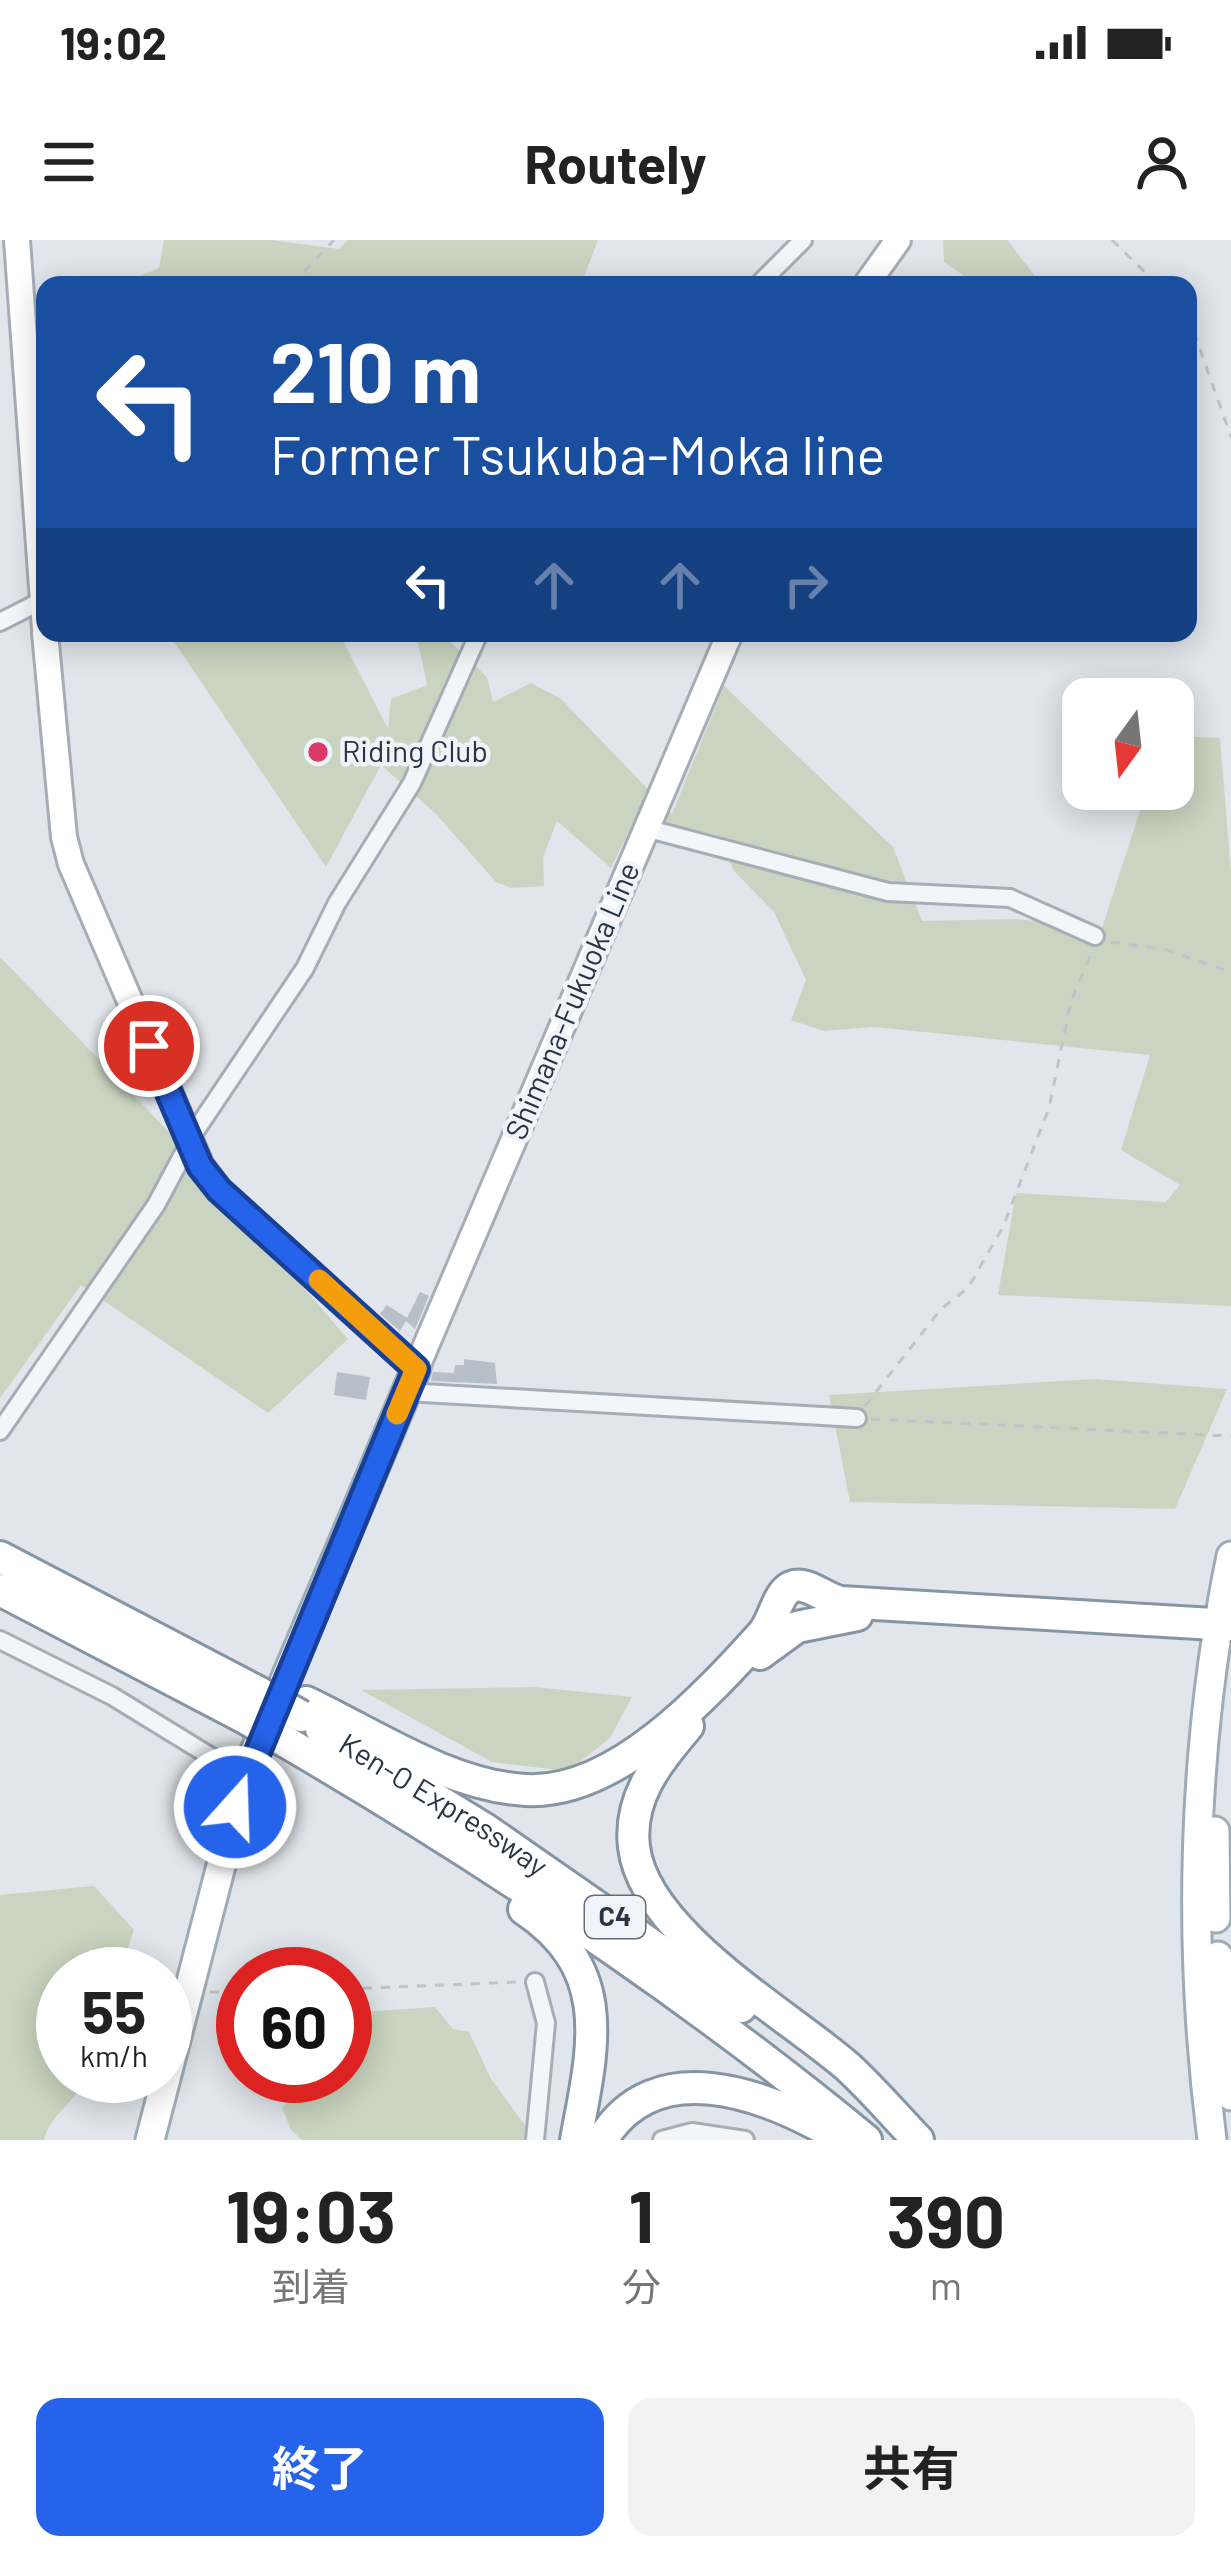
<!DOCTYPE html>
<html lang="ja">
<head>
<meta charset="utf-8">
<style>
  body { margin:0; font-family:Barlow,"Noto Sans JP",sans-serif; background:#f2f2f2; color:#222; height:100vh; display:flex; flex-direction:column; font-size:45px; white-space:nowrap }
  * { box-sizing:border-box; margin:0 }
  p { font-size:39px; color:#767676 }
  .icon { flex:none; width:66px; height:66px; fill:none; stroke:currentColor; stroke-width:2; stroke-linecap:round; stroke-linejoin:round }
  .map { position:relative; height:1900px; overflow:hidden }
  .side { display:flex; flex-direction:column; background:#fff; flex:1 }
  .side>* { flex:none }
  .guide { position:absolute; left:36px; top:36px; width:1161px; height:366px; border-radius:24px; box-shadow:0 6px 30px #0003; background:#1a4fa0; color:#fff; overflow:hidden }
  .needle { width:78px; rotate:195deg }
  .fabs { position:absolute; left:1062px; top:438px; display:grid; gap:24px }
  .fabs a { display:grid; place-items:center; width:132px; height:132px; border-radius:24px; background:#fff; box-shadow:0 6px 30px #0003; font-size:60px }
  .speed { position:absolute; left:36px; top:1707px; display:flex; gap:24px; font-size:60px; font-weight:700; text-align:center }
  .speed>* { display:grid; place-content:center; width:156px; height:156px; border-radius:50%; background:#fff; box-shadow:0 6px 30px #0003; line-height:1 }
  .speed small { font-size:30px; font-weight:400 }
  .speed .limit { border:18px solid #d22; background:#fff; color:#111 }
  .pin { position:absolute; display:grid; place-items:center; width:102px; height:102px; color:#fff; margin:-51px; border:6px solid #fff; border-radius:50%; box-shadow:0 3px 12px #0007 }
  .me { position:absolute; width:132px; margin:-66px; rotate:20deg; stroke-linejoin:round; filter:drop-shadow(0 0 9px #0008) }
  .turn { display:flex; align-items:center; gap:42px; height:252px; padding:0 36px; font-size:54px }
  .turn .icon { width:156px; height:156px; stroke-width:2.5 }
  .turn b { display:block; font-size:84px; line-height:102px }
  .lanes { display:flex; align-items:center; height:114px; padding:0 36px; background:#0003; justify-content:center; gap:60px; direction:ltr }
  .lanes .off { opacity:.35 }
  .eta { display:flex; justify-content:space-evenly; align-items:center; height:204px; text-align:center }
  .eta b { font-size:72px; font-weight:700; line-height:84px }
  .primary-button { display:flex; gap:24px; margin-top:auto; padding:24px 36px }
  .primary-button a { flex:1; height:138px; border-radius:24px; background:#2563eb; color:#fff; font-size:48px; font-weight:700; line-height:138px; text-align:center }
  .primary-button a+a { background:#f2f2f2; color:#222 }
  .status { display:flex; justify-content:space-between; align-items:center; height:84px; padding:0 60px; background:#fff; direction:ltr }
  .status svg { height:33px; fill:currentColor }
  header { display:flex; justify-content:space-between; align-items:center; height:156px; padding:0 36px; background:#fff; font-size:54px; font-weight:700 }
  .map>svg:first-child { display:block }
</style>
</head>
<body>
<div class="status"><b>19:02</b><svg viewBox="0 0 49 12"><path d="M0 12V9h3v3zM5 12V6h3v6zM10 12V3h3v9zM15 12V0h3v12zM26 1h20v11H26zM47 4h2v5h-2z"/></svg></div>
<header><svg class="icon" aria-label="menu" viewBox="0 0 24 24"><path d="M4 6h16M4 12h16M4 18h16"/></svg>Routely<svg class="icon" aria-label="person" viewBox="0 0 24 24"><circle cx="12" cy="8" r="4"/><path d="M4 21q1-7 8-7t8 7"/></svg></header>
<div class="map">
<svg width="1231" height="1900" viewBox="0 0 1231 1900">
  <rect width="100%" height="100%" fill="#e0e6eb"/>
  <g fill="#c9d5c0">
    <polygon points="164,0 271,0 339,9 348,0 598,0 581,45 120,45 159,28"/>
    <polygon points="943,0 1007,0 1042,45 977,45 944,22"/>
    <polygon points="168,393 339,393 388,489 391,459 427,445 416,393 448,393 447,399 487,437 493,462 531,443 561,459 672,574 724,446 893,607 922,681 1016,679 1102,688 1147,549 1173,549 1173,496 1220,498 1231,633 1231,1066 998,1055 1016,953 1166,962 1180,945 1121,910 1150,815 874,787 824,791 791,780 806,740 774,672 734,631 718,595 634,581 611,628 557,581 543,617 544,646 511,648 496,642 436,574 381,525 326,627"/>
    <polygon points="0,717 170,893 348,1099 268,1173 81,1045 0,1158"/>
    <polygon points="1096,1139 1227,1149 1175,1269 850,1262 829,1155"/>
    <polygon points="535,1447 632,1457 610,1498 568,1531 492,1522 361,1450"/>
    <path d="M 94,1646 L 134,1690 L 119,1734 L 63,1734 L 63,1836 L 85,1836 C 77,1863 51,1872 44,1900 L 0,1900 L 0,1655 Z"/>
    <polygon points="435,1767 453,1789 469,1792 491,1839 527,1888 525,1900 302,1900 291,1890 282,1867 324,1836 345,1836 345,1773"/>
  </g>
  <g fill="#b7c0c9">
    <polygon points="420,1052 429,1056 415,1089 406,1081 400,1091 380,1074 387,1065 407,1078"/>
    <polygon points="464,1119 495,1123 497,1144 431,1141 433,1132 454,1133 455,1125 464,1125"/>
    <polygon points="337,1132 370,1137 366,1160 334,1155"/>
  </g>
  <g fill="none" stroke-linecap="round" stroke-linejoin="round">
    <defs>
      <g id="street">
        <polyline points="758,45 803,0"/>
        <polyline points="0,382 45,359"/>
        <polyline points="645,588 888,652 1010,658 1095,696"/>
        <polyline points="406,1152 857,1178"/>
        <polyline points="0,1191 156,965 196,890 305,728 337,663 412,543 479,393"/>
        <polyline points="0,1400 112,1456 244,1537"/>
        <polyline points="535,1742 546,1783 535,1900"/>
        <polyline points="662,1900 692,1892 745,1900"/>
      </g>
      <g id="secondary">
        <polyline points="17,0 45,389"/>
        <polyline points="866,45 898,0"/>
        <polyline points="45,393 64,597 71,624 201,926 219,950 416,1129 730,393"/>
      </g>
      <g id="primary">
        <polyline points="1215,1591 1216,1678"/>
        <polyline points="1218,1716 1231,1856"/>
        <polyline points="150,1900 244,1537 416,1129"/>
        <path d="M 1212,1900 C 1187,1706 1192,1507 1231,1316"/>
      </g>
      <g id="highway">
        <polyline points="0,1317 260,1453"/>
        <polyline points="0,1350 245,1478"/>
        <polyline points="760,1414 797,1387 857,1375"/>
        <path d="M 306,1462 C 374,1494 449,1546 526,1550 C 616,1555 707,1455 763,1393 C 774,1380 777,1354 791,1347 C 806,1340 825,1359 841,1362 L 1231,1385"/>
        <path d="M 688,1486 C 658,1522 628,1557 634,1607 C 644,1693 787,1774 848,1827 C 873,1850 895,1876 918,1900"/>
        <path id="s1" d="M 321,1489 L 485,1589 L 741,1767"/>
        <path d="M 286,1502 C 488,1620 685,1751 866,1900"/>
        <path d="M 524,1669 C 615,1730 593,1808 576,1900"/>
        <path d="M 602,1900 C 654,1812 764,1854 832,1893"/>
      </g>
    </defs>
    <use href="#street" stroke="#a5adb6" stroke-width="22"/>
    <use href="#secondary" stroke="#a5adb6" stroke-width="30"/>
    <use href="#primary" stroke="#9eacb7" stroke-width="33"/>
    <use href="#highway" stroke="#8695a3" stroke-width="36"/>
    <g stroke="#bec4c9" stroke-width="3" stroke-dasharray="9 9" stroke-linecap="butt">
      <polyline points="1112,0 1158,45"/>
      <polyline points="292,45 334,0"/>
      <polyline points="1188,75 1231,197"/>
      <polyline points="1111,702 1167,710 1231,732"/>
      <polyline points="865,1166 941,1069 968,1048 1003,987 1049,868 1071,761 1092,712"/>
      <polyline points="871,1179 1231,1196"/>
      <polyline points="345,1749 517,1742"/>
      <polyline points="210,1752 243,1752"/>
    </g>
    <use href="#street" stroke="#f3f6f8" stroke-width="16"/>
    <use href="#secondary" stroke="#fff" stroke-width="24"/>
    <use href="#primary" stroke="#fff" stroke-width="27"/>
    <use href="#highway" stroke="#fff" stroke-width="30"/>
    <defs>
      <g id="highway-bridge">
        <polyline points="260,1453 301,1476"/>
        <polyline points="245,1478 286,1502"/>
      </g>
    </defs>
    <use href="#highway-bridge" stroke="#8695a3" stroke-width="36" stroke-linecap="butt"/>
    <use href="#highway-bridge" stroke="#fff" stroke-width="30"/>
  </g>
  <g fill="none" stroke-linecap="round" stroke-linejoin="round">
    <defs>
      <polyline id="route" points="149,806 200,926 219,950 416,1129 235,1567"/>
    </defs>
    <use href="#route" stroke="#184099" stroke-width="30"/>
    <use href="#route" stroke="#2563eb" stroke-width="21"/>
    <polyline stroke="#f59e0b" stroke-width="21" points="319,1040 416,1129 397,1174"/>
  </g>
  <circle fill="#db3a68" stroke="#f0f4f8" stroke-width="4.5" cx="318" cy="512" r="12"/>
  <g text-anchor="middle" stroke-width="9" stroke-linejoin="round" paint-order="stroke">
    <rect fill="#f0f4f8" stroke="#636e7a" stroke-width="3" x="585" y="1656" width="60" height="42" rx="9"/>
    <g font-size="27" font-weight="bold" fill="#273544">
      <text x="615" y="1686">C4</text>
    </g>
    <g font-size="30" fill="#273544" stroke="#f0f4f8" text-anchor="start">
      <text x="342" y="522">Riding Club</text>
    </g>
    <g font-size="30" fill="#273544" stroke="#f0f4f8">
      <text transform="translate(573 761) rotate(-67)" y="10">Shimana-Fukuoka Line</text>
      <text dy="10" stroke="none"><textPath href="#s1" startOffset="144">Ken-O Expressway</textPath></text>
    </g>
  </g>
</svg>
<div class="fabs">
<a><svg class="needle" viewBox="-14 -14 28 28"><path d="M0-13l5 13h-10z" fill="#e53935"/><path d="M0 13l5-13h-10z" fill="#767676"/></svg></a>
</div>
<div class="speed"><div>55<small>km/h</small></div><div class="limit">60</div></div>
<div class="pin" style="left:149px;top:806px;background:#d93025"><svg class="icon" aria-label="arrive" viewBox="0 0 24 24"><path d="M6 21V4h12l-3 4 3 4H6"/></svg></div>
<svg class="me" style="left:235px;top:1567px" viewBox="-20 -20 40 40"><circle r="17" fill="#2563eb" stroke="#fff" stroke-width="3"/><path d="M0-11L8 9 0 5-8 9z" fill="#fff"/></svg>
<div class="guide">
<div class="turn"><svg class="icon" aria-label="left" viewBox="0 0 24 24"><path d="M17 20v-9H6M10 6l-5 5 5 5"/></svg><div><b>210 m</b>Former Tsukuba-Moka line</div></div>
<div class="lanes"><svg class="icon" aria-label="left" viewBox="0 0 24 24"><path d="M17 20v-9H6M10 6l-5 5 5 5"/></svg><svg class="icon off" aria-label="ahead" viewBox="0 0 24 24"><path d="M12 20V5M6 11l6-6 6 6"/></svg><svg class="icon off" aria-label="ahead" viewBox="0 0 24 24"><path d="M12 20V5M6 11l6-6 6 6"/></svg><svg class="icon off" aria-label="right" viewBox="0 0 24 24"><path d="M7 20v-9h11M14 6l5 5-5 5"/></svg></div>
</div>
</div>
<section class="side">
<div class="eta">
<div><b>19:03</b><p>到着</p></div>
<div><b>1</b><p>分</p></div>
<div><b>390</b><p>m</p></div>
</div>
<div class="primary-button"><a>終了</a><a>共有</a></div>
</section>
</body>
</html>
